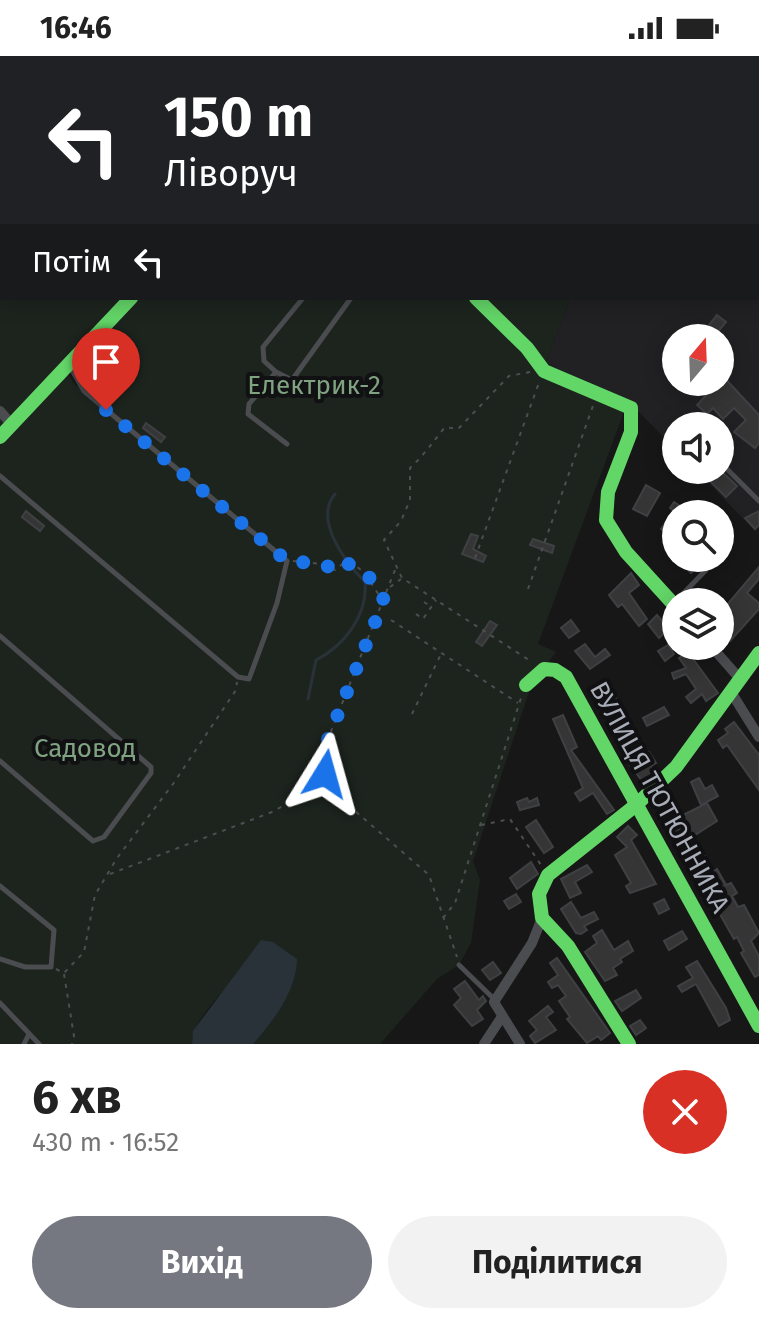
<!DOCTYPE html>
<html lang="uk">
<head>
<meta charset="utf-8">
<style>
  body { margin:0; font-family:"Fira Sans",sans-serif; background:#f2f2f2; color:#222; height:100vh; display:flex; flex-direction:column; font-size:30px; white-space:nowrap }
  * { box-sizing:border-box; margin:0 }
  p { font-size:26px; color:#767676 }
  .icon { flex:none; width:44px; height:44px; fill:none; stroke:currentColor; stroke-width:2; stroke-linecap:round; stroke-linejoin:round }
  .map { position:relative; height:988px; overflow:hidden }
  .side { display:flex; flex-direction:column; background:#fff; flex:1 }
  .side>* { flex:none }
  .guide { position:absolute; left:0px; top:0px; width:760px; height:244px; box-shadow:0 4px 20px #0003; background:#202124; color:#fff; overflow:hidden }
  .needle { width:52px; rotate:19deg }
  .buttons { position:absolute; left:662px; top:268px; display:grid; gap:16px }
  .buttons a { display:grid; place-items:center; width:72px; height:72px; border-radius:50%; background:#fff; box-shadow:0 4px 20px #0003; font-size:40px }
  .pin { position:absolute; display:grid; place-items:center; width:68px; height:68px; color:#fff; margin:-82px -34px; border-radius:50% 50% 50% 0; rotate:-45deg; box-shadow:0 0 8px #0007 }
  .pin .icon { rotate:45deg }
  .me { position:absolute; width:88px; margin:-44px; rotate:8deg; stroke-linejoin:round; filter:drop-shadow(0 0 6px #0008) }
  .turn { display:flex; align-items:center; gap:28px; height:168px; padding:0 32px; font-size:36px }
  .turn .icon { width:104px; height:104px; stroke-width:2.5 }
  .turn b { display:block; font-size:56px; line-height:68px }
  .then { display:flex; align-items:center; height:76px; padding:0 32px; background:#0003; gap:16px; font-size:30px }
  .round { display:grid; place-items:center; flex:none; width:84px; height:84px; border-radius:42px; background:#f2f2f2 }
  .overview { display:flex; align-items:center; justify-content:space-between; height:136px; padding:0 32px }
  h1 { font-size:48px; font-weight:700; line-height:60px }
  .button { display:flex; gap:16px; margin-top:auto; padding:16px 32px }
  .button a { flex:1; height:92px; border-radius:48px; background:#757880; color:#fff; font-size:32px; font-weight:700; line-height:92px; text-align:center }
  .button a+a { background:#f2f2f2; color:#222 }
  .status { display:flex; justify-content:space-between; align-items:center; height:56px; padding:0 40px; background:#fff; direction:ltr }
  .status svg { height:22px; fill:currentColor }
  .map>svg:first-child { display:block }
</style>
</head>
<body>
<div class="status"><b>16:46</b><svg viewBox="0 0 49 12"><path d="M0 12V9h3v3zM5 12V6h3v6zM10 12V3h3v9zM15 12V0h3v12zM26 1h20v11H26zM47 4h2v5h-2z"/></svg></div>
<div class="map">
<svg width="759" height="988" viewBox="0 0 759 988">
  <rect width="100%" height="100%" fill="#171717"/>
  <path fill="#212123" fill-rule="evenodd" d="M 457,0 L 759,0 L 759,471 L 755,475 L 696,414 L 720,414 L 720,370 L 676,370 L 676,394 L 628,345 L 546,307 L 570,242 L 758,242 L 758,2 ZM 676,282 L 720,282 L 720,326 L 676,326 Z"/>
  <g fill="#1d241e">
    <polygon points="0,0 298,2 2,2 2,242 124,242 0,374"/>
    <path d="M 134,242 L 570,242 L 546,307 L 628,345 L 538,588 L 556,596 L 531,630 L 473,805 L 480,824 L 471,887 L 459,909 L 437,923 L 380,988 L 253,988 C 274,963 296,937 296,903 L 273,886 C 252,907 190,959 192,988 L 0,988 L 0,386 L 68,318 L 76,330 L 79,328 L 73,309 Z"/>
  </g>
  <path fill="#2a3239" d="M 261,884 L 273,886 L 297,903 C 296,936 274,964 253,988 L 192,988 L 193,975 Z"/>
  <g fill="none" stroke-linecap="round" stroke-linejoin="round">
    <path stroke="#2a3239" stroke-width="3" d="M 308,643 L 316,604 C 344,590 368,559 365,526 C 346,507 313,464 335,438"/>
  </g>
  <g fill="#353536" stroke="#3f4043" stroke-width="2">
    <polygon points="717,259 726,266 713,282 699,282"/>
    <polygon points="720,317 759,359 759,387 755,392 734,376 746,364 734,352 723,363 713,352 707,358 697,349 713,332 707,326 720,326"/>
    <polygon points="146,367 165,381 161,386 143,372"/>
    <polygon points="699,414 720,414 737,430 726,441"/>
    <polygon points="646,429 660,437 647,460 633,453"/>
    <polygon points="674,446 693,458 676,458 674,481 661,473 674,455 670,452"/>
    <polygon points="26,455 44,470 40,475 22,461"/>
    <polygon points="759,455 759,469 755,473 745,462"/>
    <polygon points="471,478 478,480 473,493 486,500 483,506 462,498"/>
    <polygon points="533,483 554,490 552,497 530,489"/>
    <polygon points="676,502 695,502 700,507 691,517"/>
    <polygon points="759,511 759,523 747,537 759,547 759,553 730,585 720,576 720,557"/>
    <polygon points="631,517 639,529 629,537 647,563 639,570 622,548 618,551 609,539"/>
    <polygon points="657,559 669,573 659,582 648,568"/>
    <polygon points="571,564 579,575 569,582 561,572"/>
    <polygon points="490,565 497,569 482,590 476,586"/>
    <polygon points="585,588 595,601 605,593 610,599 590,613 575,595"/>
    <polygon points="668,589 674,598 665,605 658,595"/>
    <polygon points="688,596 718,637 706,645 702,638 691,647 686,641 696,633 686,618 674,623 672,617 686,612 679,602"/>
    <polygon points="613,636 618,648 609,652 604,640"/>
    <polygon points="664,651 669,659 647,670 643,662"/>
    <polygon points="563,659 577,691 571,694 614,754 607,758 593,737 580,745 575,737 583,732 553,663"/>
    <polygon points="625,659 639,686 627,691 612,666"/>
    <polygon points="734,666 759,699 759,734 727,689 723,692 718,684 728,677 725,673"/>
    <polygon points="649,696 656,707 651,710 655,717 644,727 628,707"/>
    <polygon points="699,722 705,733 712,729 718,740 701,749 691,726"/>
    <polygon points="527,742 529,746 537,742 539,749 520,754 517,746"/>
    <polygon points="707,747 717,765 687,784 681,773 671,778 665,768"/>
    <polygon points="536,764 553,791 544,797 526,771"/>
    <polygon points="628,770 637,779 631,784 656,828 630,837 626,830 631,827 615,799 627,791 617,781"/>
    <polygon points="703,797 713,816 717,813 726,829 731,827 737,837 732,840 738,851 744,849 759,877 751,885 759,900 759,919 755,921 741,897 744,895 737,881 734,883 700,823 692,803"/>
    <polygon points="531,806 538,818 517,833 510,822"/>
    <polygon points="587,809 592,816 575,826 581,837 570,842 561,823"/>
    <polygon points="516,838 521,846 509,853 504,845"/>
    <polygon points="664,843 669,853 659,858 654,848"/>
    <polygon points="571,846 581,862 594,856 598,863 584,870 587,874 581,878 576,877 561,853"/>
    <polygon points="602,874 614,894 628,885 633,895 620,903 622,906 613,912 617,919 605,925 585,896 597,887 593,880"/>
    <polygon points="682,875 687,883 669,894 664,885"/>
    <polygon points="557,902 610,977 601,984 598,980 587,987 567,963 570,961 559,945 566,940 558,929 552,932 548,926 558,919 550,907"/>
    <polygon points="697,905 726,952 730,964 719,970 696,928 682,936 678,930 693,922 686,911"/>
    <polygon points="493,906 501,917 490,924 482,914"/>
    <polygon points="465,925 479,944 483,940 486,945 477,954 483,963 472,970 454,949 461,942 454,933"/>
    <polygon points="636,934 641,942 622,955 615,945"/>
    <polygon points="548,950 553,956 546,961 556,974 535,987 530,980 537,974 529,965"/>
    <polygon points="640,964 646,972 636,979 630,970"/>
  </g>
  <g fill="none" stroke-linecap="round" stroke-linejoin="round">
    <g stroke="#4d4e52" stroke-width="2" stroke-dasharray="4 6" stroke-linecap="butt">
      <path d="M 530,316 L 509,320 L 458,373 L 445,371 C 433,386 424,399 410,412 L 410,444 L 401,465 L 384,484 L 402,522 L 532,606"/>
      <polyline points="475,502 540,324"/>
      <path d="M 293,505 L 323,508 L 335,514 L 345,506 C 366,510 370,529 383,544"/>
      <polyline points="390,531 401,523"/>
      <polyline points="528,533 594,347"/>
      <polyline points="424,546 430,550"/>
      <polyline points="416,558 423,563 436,544"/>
      <polyline points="391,564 518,647"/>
      <polyline points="412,658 441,598"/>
      <polyline points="331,733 322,698 395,514"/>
      <polyline points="481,769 510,763 541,809"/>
      <polyline points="110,818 272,756 302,739 332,735 429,819 457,901"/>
      <polyline points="443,862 455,847 522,639"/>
      <polyline points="56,913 64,917 84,896 95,839 117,802 173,728 236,634 237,626"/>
      <polyline points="64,918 74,980 72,988"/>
    </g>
    <g stroke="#4b4c50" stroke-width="5">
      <polyline points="174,0 177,2"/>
      <polyline points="412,0 413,2"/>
      <polyline points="118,2 120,0"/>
      <polyline points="0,8 2,5"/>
      <polyline points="0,81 2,83"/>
      <polyline points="0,156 2,153"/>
      <polyline points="758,228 759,229"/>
      <polyline points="276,316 264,305 263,291 303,242"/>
      <polyline points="287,388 248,358 249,348 276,316 292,324 351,242"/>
      <polyline points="720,406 759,445"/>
      <polyline points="0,420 238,621 249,623 277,547 287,505 84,335 69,309"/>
      <polyline points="674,547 706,514"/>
      <polyline points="0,580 151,711 151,717 104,781 93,785 0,705"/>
      <polyline points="0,830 54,874 51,911 25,911 0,903"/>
      <polyline points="459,909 494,943"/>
      <polyline points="0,947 39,988"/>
      <polyline points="24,988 29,978"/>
    </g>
    <g stroke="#4b4c50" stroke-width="10">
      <polyline points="304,0 305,2"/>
      <polyline points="340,2 342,0"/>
      <polyline points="705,2 707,0"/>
      <polyline points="0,355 12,369"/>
      <polyline points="711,590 740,623"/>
      <polyline points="731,636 759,681"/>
      <polyline points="484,988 501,962"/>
      <polyline points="520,988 494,946 532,887 542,862"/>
    </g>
    <g stroke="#63d668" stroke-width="14">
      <polyline points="476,242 527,292 544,315 631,352 631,376 608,436 606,464 626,496 676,551"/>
      <polyline points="0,381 131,242"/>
      <polyline points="526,629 544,613 555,614 566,621 759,970"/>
      <polyline points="629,988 568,890 542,862 539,838 548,819 636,749 676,711 759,597"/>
    </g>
  </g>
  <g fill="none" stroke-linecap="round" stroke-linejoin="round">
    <polyline stroke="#1a73e8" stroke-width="14" stroke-dasharray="0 25.2" points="106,354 287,505 323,508 335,514 345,506 367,518 384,544 322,698 325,718"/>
  </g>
  <g text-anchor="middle" stroke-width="8" stroke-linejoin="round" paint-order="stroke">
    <g font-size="26" fill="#7fa381" stroke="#111113">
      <text x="314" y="338">Електрик-2</text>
      <text x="85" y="701">Садовод</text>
    </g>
    <g font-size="26" fill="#a8adb8" stroke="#111113">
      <text transform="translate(660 741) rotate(61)" y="9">ВУЛИЦЯ ТЮТЮННИКА</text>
    </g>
  </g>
</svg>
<div class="buttons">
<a><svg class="needle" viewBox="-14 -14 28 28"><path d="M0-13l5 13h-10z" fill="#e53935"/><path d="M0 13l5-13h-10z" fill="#767676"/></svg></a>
<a><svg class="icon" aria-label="sound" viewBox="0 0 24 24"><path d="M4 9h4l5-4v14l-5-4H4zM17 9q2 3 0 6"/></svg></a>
<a><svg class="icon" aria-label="search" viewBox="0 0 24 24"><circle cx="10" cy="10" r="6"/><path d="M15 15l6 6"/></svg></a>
<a><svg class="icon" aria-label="layers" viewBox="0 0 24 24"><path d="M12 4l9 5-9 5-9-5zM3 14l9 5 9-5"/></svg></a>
</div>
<div class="pin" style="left:106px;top:354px;background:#d93025"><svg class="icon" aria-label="arrive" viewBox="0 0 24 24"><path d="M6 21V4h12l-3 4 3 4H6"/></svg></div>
<svg class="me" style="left:325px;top:718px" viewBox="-20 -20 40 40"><path d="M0-17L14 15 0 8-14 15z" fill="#1a73e8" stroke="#fff" stroke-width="4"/></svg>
<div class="guide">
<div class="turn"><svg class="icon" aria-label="left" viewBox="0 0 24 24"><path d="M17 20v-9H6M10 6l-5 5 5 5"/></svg><div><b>150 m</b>Ліворуч</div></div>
<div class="then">Потім<svg class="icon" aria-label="left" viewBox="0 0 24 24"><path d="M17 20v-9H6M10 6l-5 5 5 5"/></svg></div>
</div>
</div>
<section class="side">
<div class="overview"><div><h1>6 хв</h1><p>430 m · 16:52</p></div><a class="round" style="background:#d93025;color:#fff"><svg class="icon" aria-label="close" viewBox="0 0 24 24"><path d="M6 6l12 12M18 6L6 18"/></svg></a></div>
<div class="button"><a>Вихід</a><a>Поділитися</a></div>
</section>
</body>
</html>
